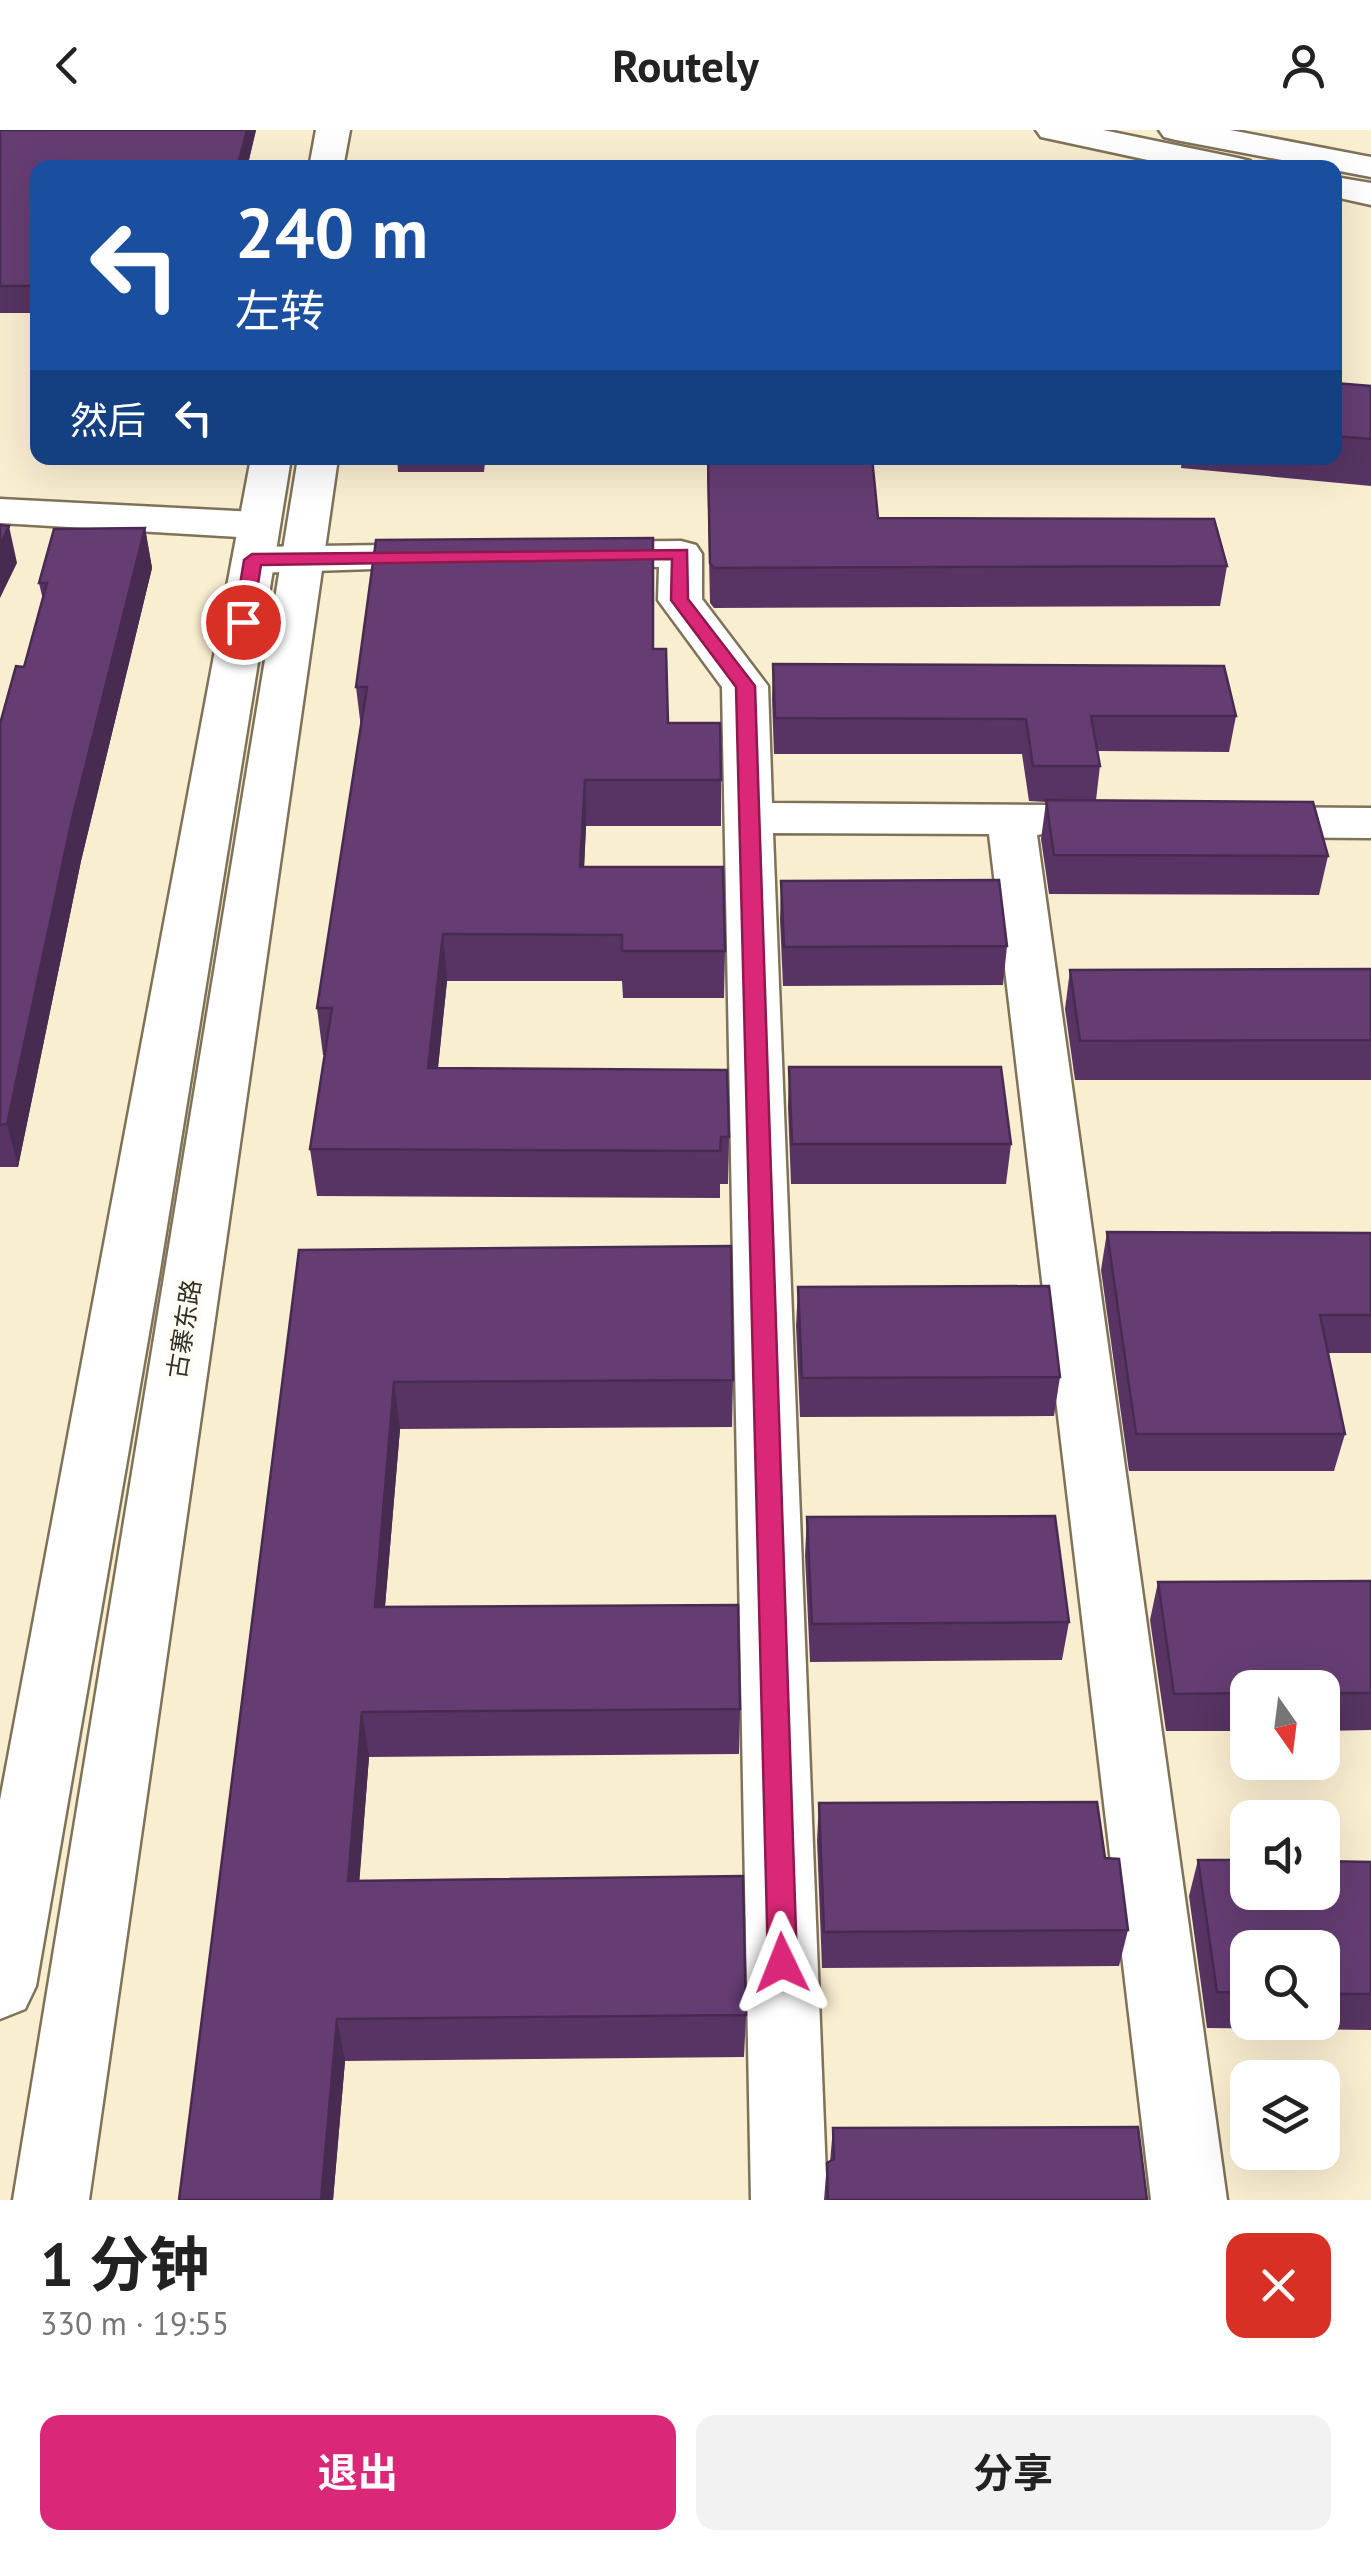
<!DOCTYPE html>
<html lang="zh">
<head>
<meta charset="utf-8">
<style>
  body { margin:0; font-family:"PT Sans","Noto Sans SC",sans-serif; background:#f2f2f2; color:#222; height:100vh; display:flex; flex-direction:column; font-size:38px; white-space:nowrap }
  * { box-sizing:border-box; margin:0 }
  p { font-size:32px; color:#767676 }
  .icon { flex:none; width:55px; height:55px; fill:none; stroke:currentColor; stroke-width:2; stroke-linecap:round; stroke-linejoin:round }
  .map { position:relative; height:2070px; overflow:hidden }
  .sheet { display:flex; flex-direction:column; background:#fff; flex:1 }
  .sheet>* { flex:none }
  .top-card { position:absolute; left:30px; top:30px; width:1312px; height:305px; border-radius:20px; box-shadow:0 10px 40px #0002; background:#1a4fa0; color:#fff; overflow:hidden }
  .needle { width:65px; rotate:166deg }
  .fabs { position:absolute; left:1230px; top:1540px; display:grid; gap:20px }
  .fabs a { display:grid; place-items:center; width:110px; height:110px; border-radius:20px; background:#fff; box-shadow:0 10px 40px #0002; font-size:50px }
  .pin { position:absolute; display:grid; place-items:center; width:85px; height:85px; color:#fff; margin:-42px; border:5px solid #fff; border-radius:50%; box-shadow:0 2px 10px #0007 }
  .me { position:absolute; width:110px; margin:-55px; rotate:358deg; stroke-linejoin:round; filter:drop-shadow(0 0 8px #0008) }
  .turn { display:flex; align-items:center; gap:35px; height:210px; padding:0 40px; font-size:45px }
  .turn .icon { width:130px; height:130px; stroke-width:2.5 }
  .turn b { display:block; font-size:70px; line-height:85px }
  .then { display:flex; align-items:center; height:95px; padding:0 40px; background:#0003; gap:20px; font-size:38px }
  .round { display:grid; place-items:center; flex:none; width:105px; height:105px; border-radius:20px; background:#f2f2f2 }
  .overview { display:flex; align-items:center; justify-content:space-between; height:170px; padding:0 40px }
  h1 { font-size:60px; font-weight:700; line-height:75px }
  .action { display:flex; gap:20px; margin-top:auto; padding:20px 40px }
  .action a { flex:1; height:115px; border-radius:20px; background:#db2777; color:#fff; font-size:40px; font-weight:700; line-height:115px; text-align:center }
  .action a+a { background:#f2f2f2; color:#222 }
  header { display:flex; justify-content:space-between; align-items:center; height:130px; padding:0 40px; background:#fff; font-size:45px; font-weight:700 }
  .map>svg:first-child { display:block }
</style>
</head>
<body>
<header><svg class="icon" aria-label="back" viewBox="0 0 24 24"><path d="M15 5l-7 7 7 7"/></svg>Routely<svg class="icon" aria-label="person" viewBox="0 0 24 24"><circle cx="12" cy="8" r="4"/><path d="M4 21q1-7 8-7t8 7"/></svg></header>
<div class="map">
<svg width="1371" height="2070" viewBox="0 0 1371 2070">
  <rect width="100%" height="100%" fill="#faeed1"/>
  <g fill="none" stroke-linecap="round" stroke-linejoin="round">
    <defs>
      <g id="minor">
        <polygon points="1036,0 1103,0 1238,28 1250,31 1255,38 1185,38 1041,7"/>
        <polygon points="1335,47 1371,53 1371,75 1335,67"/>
        <polygon points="0,369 257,382 272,386 278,395 272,404 257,408 0,393"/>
        <polygon points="681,411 696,415 702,424 702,469 768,556 772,673 1047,675 1064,680 1071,690 1064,700 1037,705 1227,2070 1151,2070 989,704 773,703 827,2070 751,2070 722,557 658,470 659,437 563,434 557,425 563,416 578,412"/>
        <polygon points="447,414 462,418 468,427 462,436 253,443 238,439 232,430 238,421 253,417"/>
        <polygon points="1243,677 1371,678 1371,708 1243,707 1226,702 1219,692 1226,682"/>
      </g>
      <g id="major">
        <polygon points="316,0 350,0 343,38 309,38"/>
        <polygon points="1159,0 1230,0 1371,27 1371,47 1176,10 1164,7"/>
        <polygon points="251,328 291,328 159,1146 36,1856 25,1879 0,1889 0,1670"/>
        <polygon points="298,328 338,328 89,2070 13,2070"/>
      </g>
    </defs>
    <use href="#minor" stroke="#7e7259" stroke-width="5"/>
    <use href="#major" stroke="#7e7259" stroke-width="5"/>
    <use href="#minor" fill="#fff" fill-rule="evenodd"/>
    <use href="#major" fill="#fff" fill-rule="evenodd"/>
  </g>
  <g fill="#573463" fill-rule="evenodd">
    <polygon points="0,0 256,0 247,38 38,38 38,183 0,183"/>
    <polygon points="1335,253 1371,256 1371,356 1181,338 1182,328 1335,328"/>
    <polygon points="397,328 872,328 878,388 1227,436 1220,476 714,478 710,473 707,333 485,332 484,342 398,342"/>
    <polygon points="145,398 152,438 81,731 18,1037 0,1037 0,594 24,537 43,470 39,453"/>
    <polygon points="654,519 668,593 721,650 721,696 586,696 584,737 725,821 724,868 623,868 622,851 447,851 438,938 729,1007 728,1054 720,1054 720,1068 317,1066 310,1019 325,925 323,925 317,878 361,598 356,557"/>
    <polygon points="773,534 1236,586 1229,622 1098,621 1100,636 1096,670 1328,726 1319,765 1049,764 1041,709 1046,672 1029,671 1022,624 774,624 772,569"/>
    <polygon points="781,751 1007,816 1003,855 783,856 780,790"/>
    <polygon points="1371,839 1371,950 1075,950 1065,879 1070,840"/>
    <polygon points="789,937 1011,1014 1006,1054 791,1054 788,977"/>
    <polygon points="1107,1102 1371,1103 1371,1223 1327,1223 1345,1304 1334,1341 1129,1341 1101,1140"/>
    <polygon points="299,1120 733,1250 732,1297 400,1299 385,1477 740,1579 739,1624 369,1627 359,1751 746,1885 744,1927 345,1931 333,2070"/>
    <polygon points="798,1157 1060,1247 1054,1286 800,1287 796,1196"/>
    <polygon points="807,1387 1069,1492 1062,1530 810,1532 805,1425"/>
    <polygon points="1371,1451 1371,1600 1322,1601 1322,1558 1248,1558 1248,1601 1166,1601 1150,1490 1158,1452"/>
    <polygon points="819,1673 1105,1728 1128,1800 1119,1836 822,1838 817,1710"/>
    <path d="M 1198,1730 L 1371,1732 L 1371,1900 L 1207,1898 L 1189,1766 ZM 1248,1818 L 1322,1818 L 1322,1892 L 1248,1892 Z"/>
    <polygon points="833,1998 1147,2070 824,2070 827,2033 830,2032"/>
  </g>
  <g fill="#472b50">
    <polygon points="247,0 256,0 247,38 237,38"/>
    <polygon points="9,396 17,433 0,468 0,415"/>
    <polygon points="145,398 152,438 81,731 18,1037 7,994 72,689"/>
    <polygon points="585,650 586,696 582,783 580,737"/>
    <polygon points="443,804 447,851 433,985 428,938"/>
    <polygon points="394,1252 400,1299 381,1523 375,1477"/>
    <polygon points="362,1582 369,1627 356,1795 348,1751"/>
    <polygon points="337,1889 345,1931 333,2070 321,2070"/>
  </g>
  <g fill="#653d73" stroke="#472b50" stroke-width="2.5">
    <polygon points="0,0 247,0 237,38 38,38 38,156 0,156"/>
    <polygon points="1335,253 1371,256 1371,309 1335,306"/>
    <polygon points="708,328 872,328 878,388 1214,389 1227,436 714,438 710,433"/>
    <polygon points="0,395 9,396 0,415"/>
    <polygon points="145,398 72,689 7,994 0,995 0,594 16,536 24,537 47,453 39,453 54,399"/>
    <polygon points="653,408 653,519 666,519 668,593 720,593 721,650 585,650 580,737 723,737 725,821 622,821 622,805 443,804 428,938 727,940 729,1007 721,1007 720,1021 310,1019 332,878 317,878 367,557 356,557 376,410"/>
    <polygon points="773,534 1224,536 1236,586 1091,586 1100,636 1033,636 1026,589 775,588"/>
    <polygon points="1046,670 1313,672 1328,726 1054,725"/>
    <polygon points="999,750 1007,816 784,817 781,751"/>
    <polygon points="1371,839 1371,910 1080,911 1070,840"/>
    <polygon points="789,937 1001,937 1011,1014 792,1014"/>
    <polygon points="1107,1102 1371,1103 1371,1185 1320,1185 1345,1304 1136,1304"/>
    <polygon points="731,1116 733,1250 394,1252 375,1477 738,1475 740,1579 362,1582 348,1751 743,1746 746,1885 337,1889 321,2070 179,2070 299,1120"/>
    <polygon points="1049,1156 1060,1247 802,1248 798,1157"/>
    <polygon points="1055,1386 1069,1492 812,1494 807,1387"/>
    <polygon points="1371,1451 1371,1563 1322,1563 1322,1558 1248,1558 1248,1563 1174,1564 1158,1452"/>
    <polygon points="1097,1672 1105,1728 1119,1729 1128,1800 824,1802 819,1673"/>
    <polygon points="1198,1730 1248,1730 1248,1762 1322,1762 1322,1731 1371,1732 1371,1864 1322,1864 1322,1818 1248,1818 1248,1863 1217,1862"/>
    <polygon points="1138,1997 1147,2070 828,2070 827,2033 834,2029 833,1998"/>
  </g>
  <polygon fill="#db2777" stroke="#8e194d" stroke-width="2.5" points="687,420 688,469 755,556 797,1833 793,1843 782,1847 772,1843 768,1833 736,557 671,470 672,429 261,435 252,492 243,498 234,492 244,430 252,424"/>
  <g text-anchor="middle" stroke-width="10" stroke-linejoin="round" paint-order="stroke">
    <g font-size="25" fill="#332f23" stroke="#fefcf6">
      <text transform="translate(184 1199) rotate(-81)" y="9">古寨东路</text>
    </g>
  </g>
</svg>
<div class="fabs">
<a><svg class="needle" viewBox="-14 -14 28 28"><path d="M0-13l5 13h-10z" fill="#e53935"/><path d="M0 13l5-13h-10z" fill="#767676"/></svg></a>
<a><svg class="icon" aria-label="sound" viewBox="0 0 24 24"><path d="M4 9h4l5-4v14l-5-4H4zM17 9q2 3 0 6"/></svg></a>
<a><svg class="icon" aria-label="search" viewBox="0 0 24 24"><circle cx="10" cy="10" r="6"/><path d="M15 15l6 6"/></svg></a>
<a><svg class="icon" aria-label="layers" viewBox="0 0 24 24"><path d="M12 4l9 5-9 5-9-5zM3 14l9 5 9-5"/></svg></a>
</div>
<div class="pin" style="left:243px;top:492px;background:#d93025"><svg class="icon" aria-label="arrive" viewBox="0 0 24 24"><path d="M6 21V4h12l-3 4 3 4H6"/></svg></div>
<svg class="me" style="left:782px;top:1833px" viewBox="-20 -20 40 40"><path d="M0-17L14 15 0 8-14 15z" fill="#db2777" stroke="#fff" stroke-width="4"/></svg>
<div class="top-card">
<div class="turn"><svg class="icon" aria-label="left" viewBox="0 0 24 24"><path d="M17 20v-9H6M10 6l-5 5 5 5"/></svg><div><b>240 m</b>左转</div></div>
<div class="then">然后<svg class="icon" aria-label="left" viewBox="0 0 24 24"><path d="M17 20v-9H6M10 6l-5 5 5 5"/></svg></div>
</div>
</div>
<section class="sheet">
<div class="overview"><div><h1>1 分钟</h1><p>330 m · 19:55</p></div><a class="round" style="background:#d93025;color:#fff"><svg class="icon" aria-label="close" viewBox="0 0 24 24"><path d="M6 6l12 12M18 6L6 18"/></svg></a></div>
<div class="action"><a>退出</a><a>分享</a></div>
</section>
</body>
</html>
